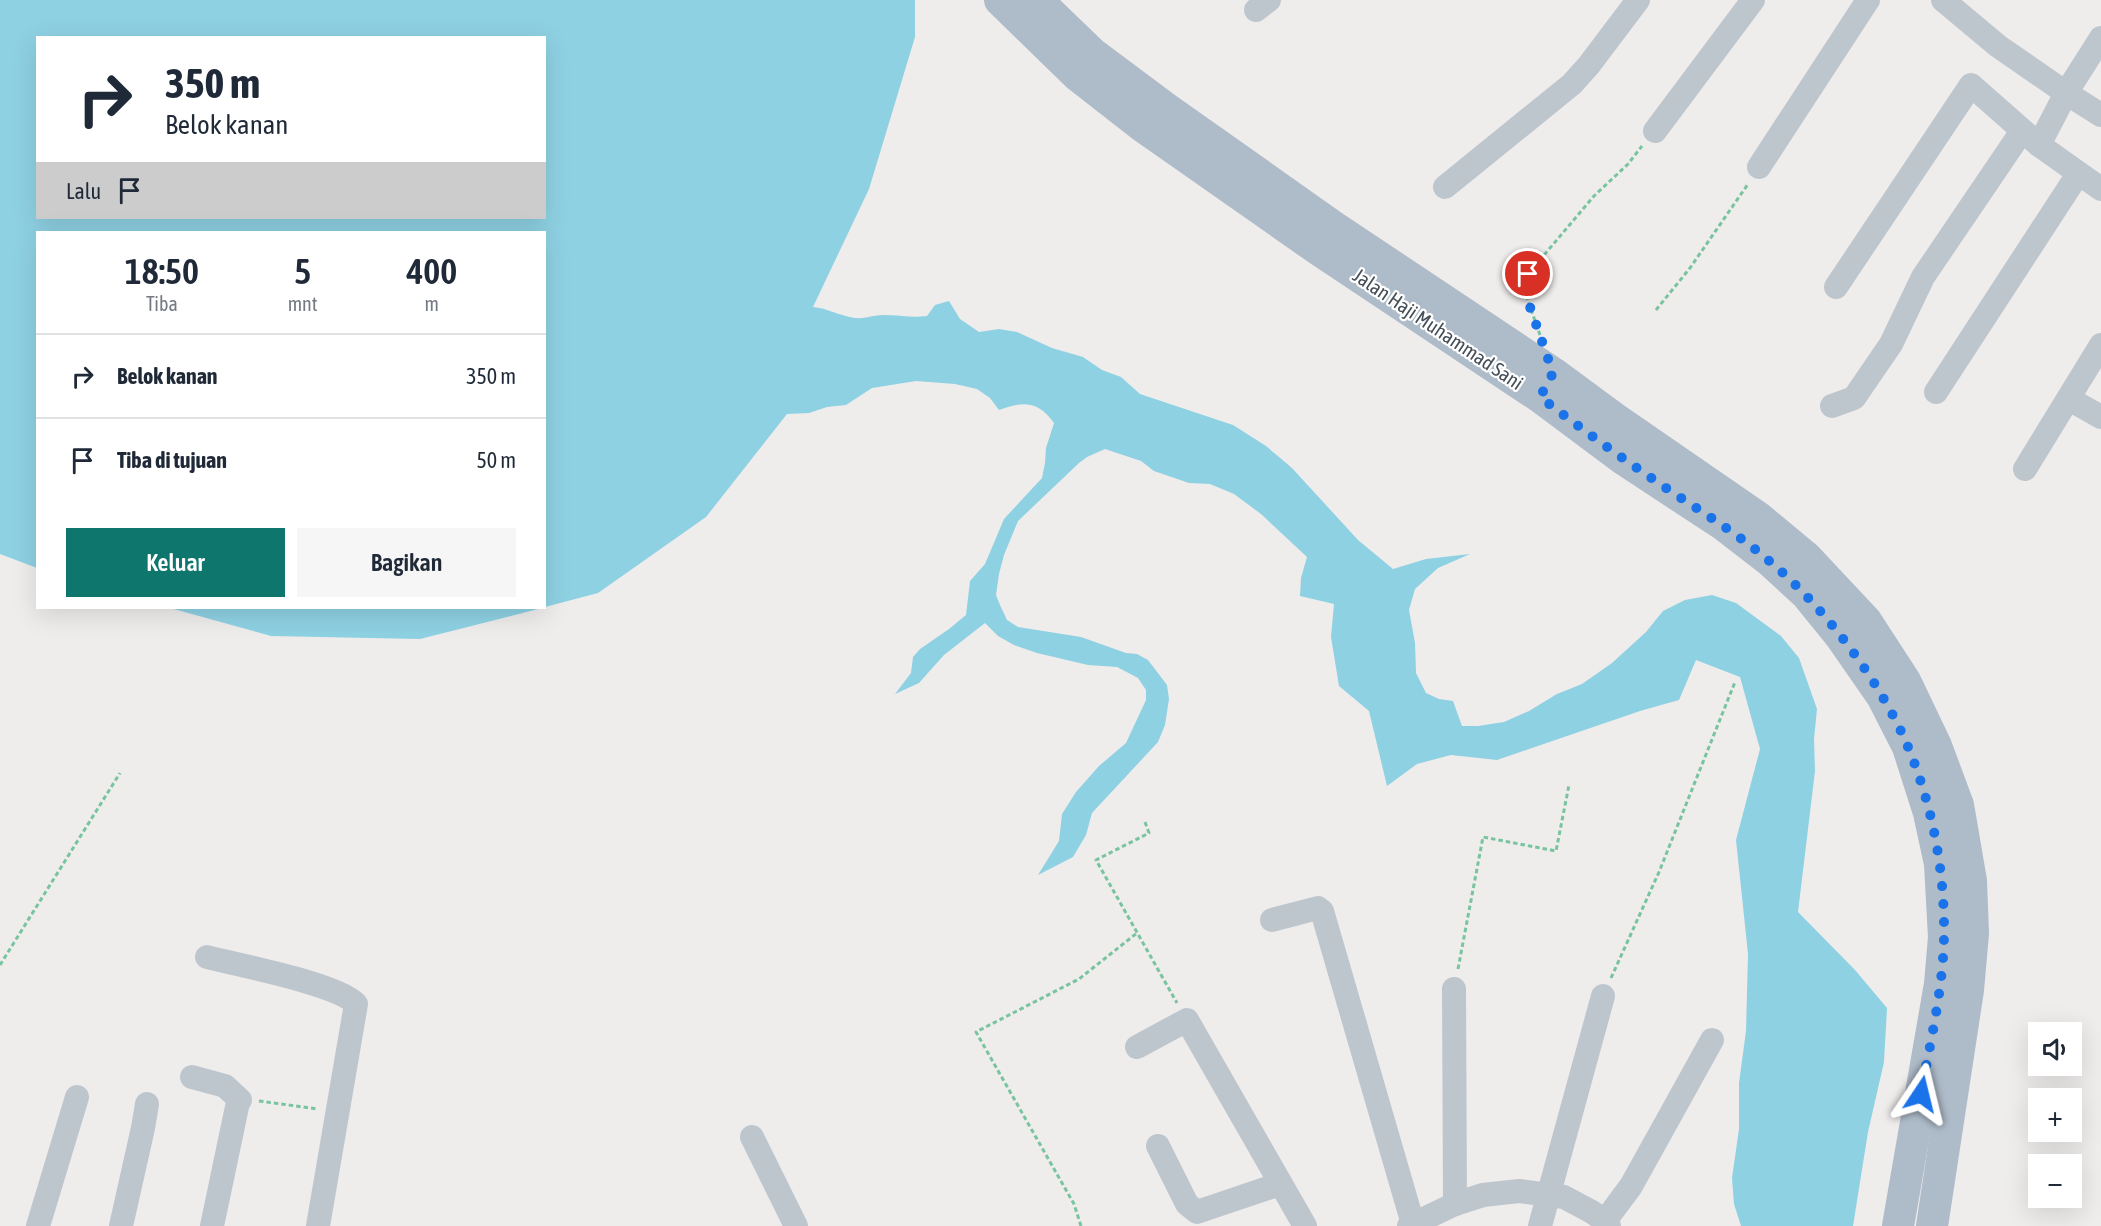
<!DOCTYPE html>
<html lang="id">
<head>
<meta charset="utf-8">
<style>
  body { margin:0; font-family:"Asap Condensed",sans-serif; background:#f6f6f7; color:#1f2937; height:100vh; display:flex; flex-direction:column; font-size:22px; white-space:nowrap }
  * { box-sizing:border-box; margin:0 }
  p { font-size:20px; color:#747a83 }
  .icon { flex:none; width:33px; height:33px; fill:none; stroke:currentColor; stroke-width:2; stroke-linecap:round; stroke-linejoin:round }
  .map { position:relative; flex:1; overflow:hidden }
  .details { position:absolute; left:36px; top:231px; width:510px; height:378px; display:flex; flex-direction:column; background:#fff; border-radius:0px; box-shadow:0 6px 24px #0002 }
  .details>* { flex:none }
  .top-card { position:absolute; left:36px; top:36px; width:510px; height:183px; border-radius:0px; box-shadow:0 6px 24px #0002; background:#fff; color:#1f2937; overflow:hidden }
  .controls { position:absolute; left:2028px; top:1022px; display:grid; gap:12px }
  .controls a { display:grid; place-items:center; width:54px; height:54px; border-radius:0px; background:#fff; box-shadow:0 6px 24px #0002; font-size:30px }
  .pin { position:absolute; display:grid; place-items:center; width:51px; height:51px; color:#fff; margin:-26px; border:3px solid #fff; border-radius:50%; box-shadow:0 2px 6px #0007 }
  .me { position:absolute; width:66px; margin:-33px; rotate:10deg; stroke-linejoin:round; filter:drop-shadow(0 0 4px #0008) }
  .turn { display:flex; align-items:center; gap:21px; height:126px; padding:0 30px; font-size:27px }
  .turn .icon { width:78px; height:78px; stroke-width:2.5 }
  .turn b { display:block; font-size:42px; line-height:51px }
  .then { display:flex; align-items:center; height:57px; padding:0 30px; background:#0003; gap:12px; font-size:22px }
  .eta { display:flex; justify-content:space-evenly; align-items:center; height:102px; text-align:center }
  .eta b { font-size:36px; font-weight:600; line-height:42px }
  .action { display:flex; gap:12px; margin-top:auto; padding:12px 30px }
  .action a { flex:1; height:69px; border-radius:0px; background:#0f766e; color:#fff; font-size:24px; font-weight:600; line-height:69px; text-align:center }
  .action a+a { background:#f6f6f7; color:#1f2937 }
  ul { padding:0; list-style:none }
  li { display:flex; align-items:center; gap:18px; height:84px; padding:0 30px; border-top:2px solid #e0e1e3 }
  li div { flex:1 }
  li b { display:block; font-size:22px }
  li em { font-style:normal }
  .map>svg:first-child { display:block }
</style>
</head>
<body>
<div class="map">
<svg width="2101" height="1226" viewBox="0 0 2101 1226">
  <rect width="100%" height="100%" fill="#efecec"/>
  <g fill="#8ed1e3" fill-rule="evenodd">
    <path d="M 0,0 L 915,0 L 915,37 L 869,189 L 813,307 C 827,308 840,316 855,318 C 865,319 874,315 883,315 C 899,315 912,318 927,316 L 935,305 L 949,301 L 960,319 L 979,332 L 999,329 L 1017,332 L 1052,348 L 1083,357 L 1102,370 L 1121,377 L 1140,394 L 1233,425 L 1266,446 L 1292,468 L 1358,540 L 1393,569 L 1426,559 L 1470,554 L 1438,568 L 1415,589 L 1409,610 L 1415,643 L 1416,673 L 1426,693 L 1439,699 L 1453,701 L 1462,726 L 1478,726 L 1504,722 L 1529,711 L 1557,694 L 1582,684 L 1612,663 L 1646,632 L 1663,611 L 1685,600 L 1712,595 L 1736,603 L 1781,636 L 1799,658 L 1817,709 L 1814,739 L 1815,771 L 1798,912 L 1855,970 L 1887,1008 L 1884,1062 L 1868,1132 L 1853,1226 L 1741,1226 L 1734,1204 L 1732,1178 L 1739,1129 L 1739,1083 L 1746,1031 L 1748,954 L 1736,840 L 1760,749 L 1740,677 L 1696,660 L 1679,700 L 1640,711 L 1497,760 L 1451,755 L 1417,764 L 1387,786 L 1369,711 L 1339,686 L 1331,637 L 1334,604 L 1300,596 L 1301,578 L 1307,557 L 1261,514 L 1234,494 L 1210,484 L 1189,483 L 1154,471 L 1141,461 L 1105,449 L 1087,457 L 1079,463 L 1018,521 L 1004,555 L 999,574 L 996,595 L 1000,605 L 1007,620 L 1018,627 L 1081,637 L 1126,653 L 1137,654 L 1148,660 L 1167,685 L 1169,699 L 1165,725 L 1158,742 L 1092,813 L 1086,835 L 1073,857 L 1038,875 L 1059,841 L 1062,814 L 1076,792 L 1099,766 L 1126,743 L 1146,700 L 1146,690 L 1138,678 L 1117,667 L 1088,665 L 1037,653 L 1014,645 L 998,636 L 985,623 L 944,655 L 919,683 L 895,694 L 911,673 L 913,657 L 920,649 L 949,629 L 966,615 L 970,581 L 985,564 L 1004,519 L 1042,478 L 1045,463 L 1046,448 L 1054,423 C 1038,401 1023,401 999,410 L 990,398 L 977,389 L 955,384 L 916,381 L 872,388 L 846,405 L 827,407 L 809,413 L 787,414 L 706,517 L 598,593 L 545,607 L 544,232 L 38,232 L 37,568 L 0,554 ZM 38,38 L 544,38 L 544,218 L 38,218 Z"/>
    <polygon points="170,608 542,608 420,639 271,636"/>
  </g>
  <g fill="none" stroke-linecap="round" stroke-linejoin="round">
    <g stroke="#78c49f" stroke-width="3" stroke-dasharray="4.5 3" stroke-linecap="butt">
      <polyline points="1656,310 1690,268 1748,184"/>
      <polyline points="1540,335 1523,287 1528,274 1594,196 1628,164 1642,146"/>
      <polyline points="1145,822 1149,833 1096,860 1177,1003"/>
      <polyline points="0,965 120,773"/>
      <polyline points="1458,969 1483,837 1556,851 1569,785"/>
      <polyline points="1611,978 1659,872 1735,682"/>
      <polyline points="259,1101 318,1109"/>
      <polyline points="1081,1226 1074,1204 976,1032 1079,979 1137,933"/>
    </g>
    <g stroke="#bec6cd" stroke-width="24">
      <polyline points="1943,0 1998,46 2066,93 2101,115"/>
      <polyline points="1256,10 1269,0"/>
      <polyline points="1655,131 1753,0"/>
      <polyline points="2039,145 2066,93 2101,38"/>
      <polyline points="1759,167 1868,0"/>
      <polyline points="1445,187 1572,84 1589,65 1638,0"/>
      <polyline points="1836,287 1971,85 2039,145 2101,189"/>
      <polyline points="1936,392 2078,174"/>
      <polyline points="2069,399 2101,417"/>
      <polyline points="1832,406 1854,398 1891,344 1923,277 2022,131"/>
      <polyline points="2025,469 2101,345"/>
      <polyline points="1272,920 1318,908 1322,911 1413,1224"/>
      <path d="M 207,957 C 238,965 338,984 356,1004 L 318,1226"/>
      <polyline points="1454,989 1455,1204"/>
      <polyline points="1137,1047 1187,1020 1305,1226"/>
      <polyline points="192,1077 225,1086 240,1100 238,1102 212,1226"/>
      <polyline points="752,1137 796,1226"/>
      <polyline points="1158,1146 1187,1204 1197,1212 1280,1184"/>
      <polyline points="1605,1221 1631,1186 1712,1040"/>
      <polyline points="38,1226 77,1097"/>
      <polyline points="121,1226 143,1128 147,1104"/>
      <polyline points="1409,1226 1455,1204 1483,1195 1519,1191 1564,1197 1592,1212 1605,1221 1609,1226"/>
      <polyline points="1540,1226 1603,996"/>
    </g>
    <g stroke="#aebbc9" stroke-width="32">
      <polyline points="1000,0 1078,76 1142,126 1319,250 1540,397 1623,459 1725,526 1769,560 1806,594 1841,637 1882,696 1908,747 1929,813 1940,864 1944,937 1940,984 1898,1226"/>
      <polyline points="1037,0 1092,53 1167,109 1334,227 1553,373 1614,418 1759,518 1806,557 1866,621 1905,681 1936,746 1958,805 1971,881 1973,933 1968,990 1932,1226"/>
    </g>
  </g>
  <g fill="none" stroke-linecap="round" stroke-linejoin="round">
    <path stroke="#1a73e8" stroke-width="10" stroke-dasharray="0 18" d="M 1528,274 L 1523,287 L 1553,373 L 1540,397 C 1583,430 1627,462 1672,492 C 1705,514 1738,534 1768,560 C 1823,605 1881,682 1908,747 C 1933,807 1945,873 1944,937 C 1943,990 1930,1043 1921,1094"/>
  </g>
  <g text-anchor="middle" stroke-width="4.5" stroke-linejoin="round" paint-order="stroke">
    <g font-size="20" fill="#464f57" stroke="#fff">
      <text transform="translate(1438 329) rotate(34)" y="7">Jalan Haji Muhammad Sani</text>
    </g>
  </g>
</svg>
<div class="controls">
<a><svg class="icon" aria-label="sound" viewBox="0 0 24 24"><path d="M4 9h4l5-4v14l-5-4H4zM17 9q2 3 0 6"/></svg></a>
<a>+</a>
<a>−</a>
</div>
<div class="pin" style="left:1528px;top:274px;background:#d93025"><svg class="icon" aria-label="arrive" viewBox="0 0 24 24"><path d="M6 21V4h12l-3 4 3 4H6"/></svg></div>
<svg class="me" style="left:1921px;top:1094px" viewBox="-20 -20 40 40"><path d="M0-17L14 15 0 8-14 15z" fill="#1a73e8" stroke="#fff" stroke-width="4"/></svg>
<div class="top-card">
<div class="turn"><svg class="icon" aria-label="right" viewBox="0 0 24 24"><path d="M7 20v-9h11M14 6l5 5-5 5"/></svg><div><b>350 m</b>Belok kanan</div></div>
<div class="then">Lalu<svg class="icon" aria-label="arrive" viewBox="0 0 24 24"><path d="M6 21V4h12l-3 4 3 4H6"/></svg></div>
</div>
<section class="details">
<div class="eta">
<div><b>18:50</b><p>Tiba</p></div>
<div><b>5</b><p>mnt</p></div>
<div><b>400</b><p>m</p></div>
</div>
<ul>
<li><svg class="icon" aria-label="right" viewBox="0 0 24 24"><path d="M7 20v-9h11M14 6l5 5-5 5"/></svg><div><b>Belok kanan</b></div><em>350 m</em></li>
<li><svg class="icon" aria-label="arrive" viewBox="0 0 24 24"><path d="M6 21V4h12l-3 4 3 4H6"/></svg><div><b>Tiba di tujuan</b></div><em>50 m</em></li>
</ul>
<div class="action"><a>Keluar</a><a>Bagikan</a></div>
</section>
</div>
</body>
</html>
